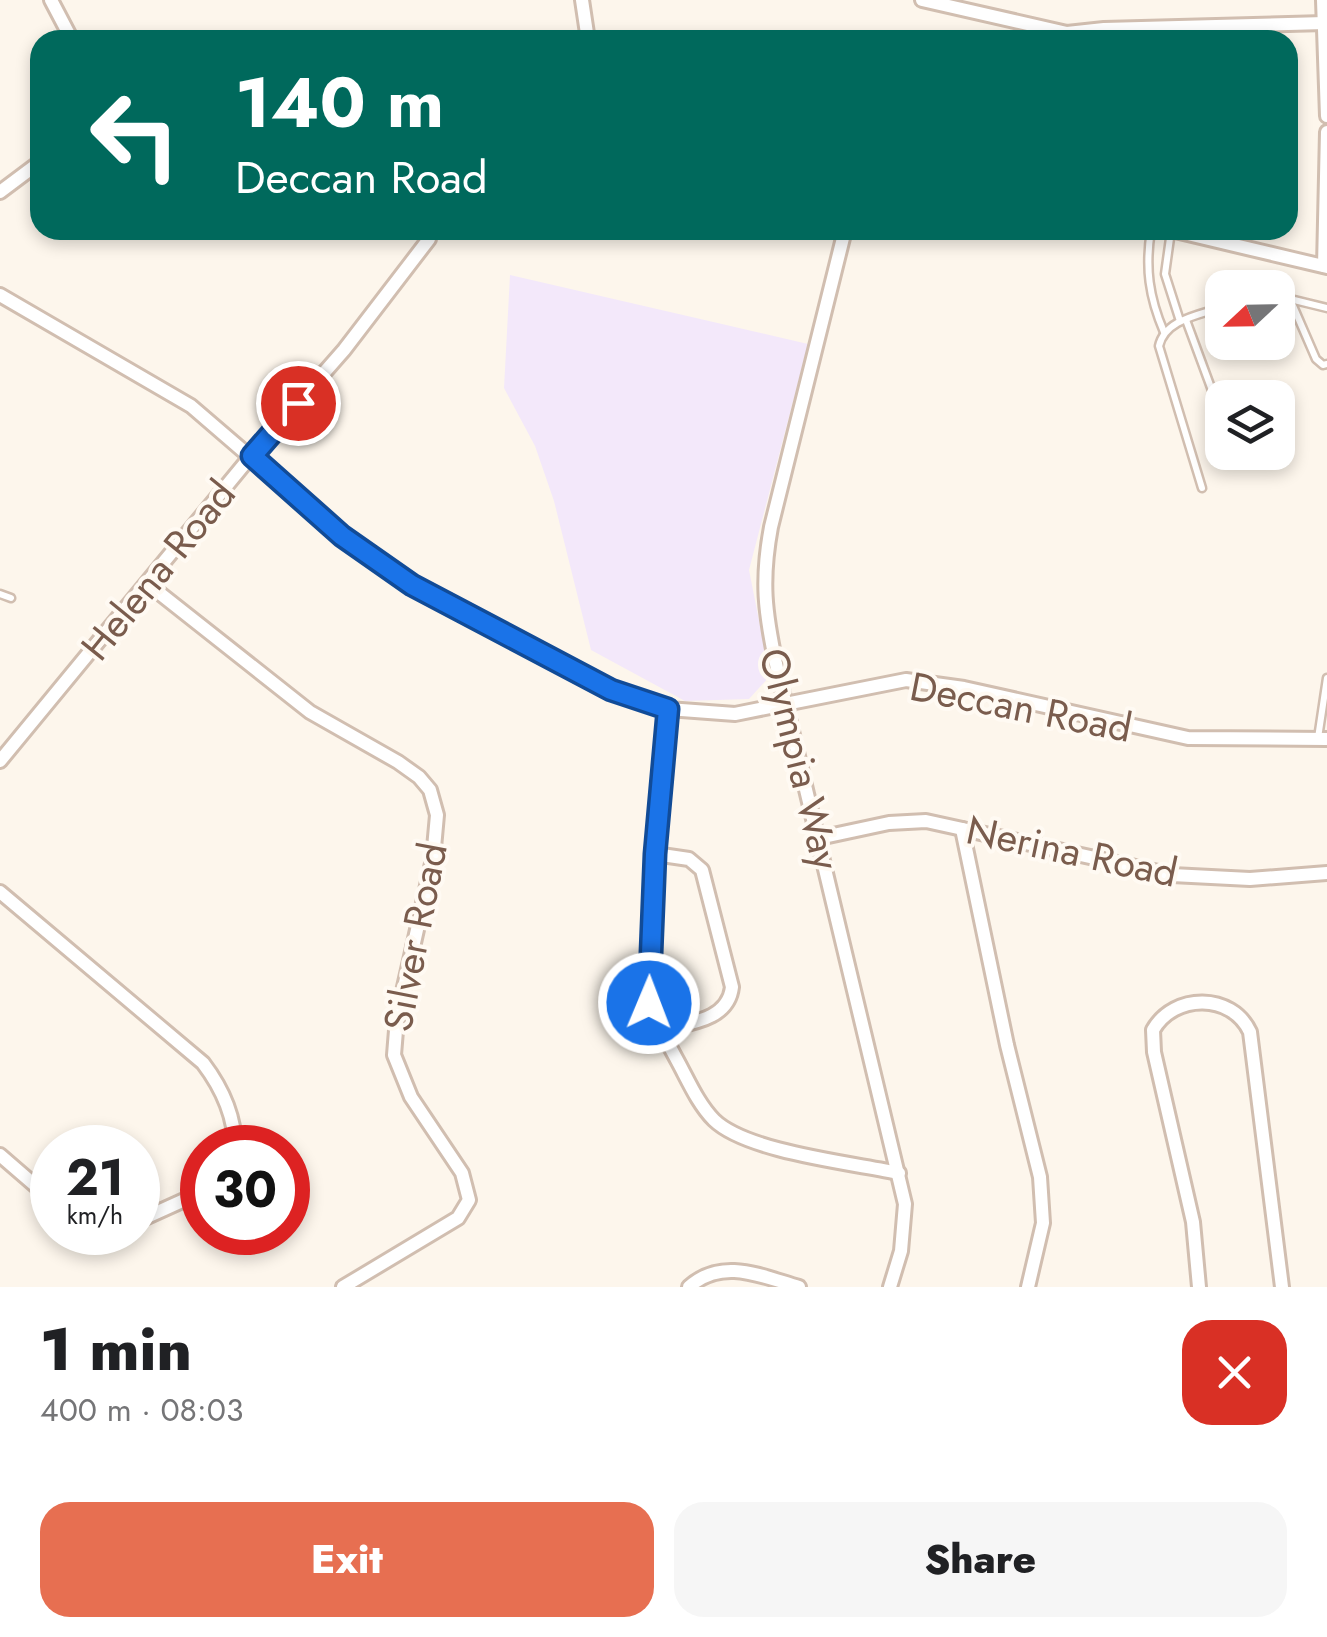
<!DOCTYPE html>
<html lang="en">
<head>
<meta charset="utf-8">
<style>
  body { margin:0; font-family:Jost,sans-serif; background:#f6f6f6; color:#202124; height:100vh; display:flex; flex-direction:column; font-size:38px; white-space:nowrap }
  * { box-sizing:border-box; margin:0 }
  p { font-size:32px; color:#757577 }
  .icon { flex:none; width:55px; height:55px; fill:none; stroke:currentColor; stroke-width:2; stroke-linecap:round; stroke-linejoin:round }
  .map { position:relative; height:1287px; overflow:hidden }
  .panel { display:flex; flex-direction:column; background:#fff; flex:1 }
  .panel>* { flex:none }
  .guide { position:absolute; left:30px; top:30px; width:1268px; height:210px; border-radius:30px; box-shadow:0 5px 15px #0003; background:#00695c; color:#fff; overflow:hidden }
  .needle { width:65px; rotate:248deg }
  .fabs { position:absolute; left:1205px; top:270px; display:grid; gap:20px }
  .fabs a { display:grid; place-items:center; width:90px; height:90px; border-radius:20px; background:#fff; box-shadow:0 5px 15px #0003; font-size:50px }
  .speed { position:absolute; left:30px; top:1125px; display:flex; gap:20px; font-size:50px; font-weight:700; text-align:center }
  .speed>* { display:grid; place-content:center; width:130px; height:130px; border-radius:50%; background:#fff; box-shadow:0 5px 15px #0003; line-height:1 }
  .speed small { font-size:25px; font-weight:400 }
  .speed .limit { border:15px solid #d22; background:#fff; color:#111 }
  .pin { position:absolute; display:grid; place-items:center; width:85px; height:85px; color:#fff; margin:-42px; border:5px solid #fff; border-radius:50%; box-shadow:0 2px 10px #0007 }
  .me { position:absolute; width:110px; margin:-55px; rotate:1deg; stroke-linejoin:round; filter:drop-shadow(0 0 8px #0008) }
  .turn { display:flex; align-items:center; gap:35px; height:210px; padding:0 40px; font-size:45px }
  .turn .icon { width:130px; height:130px; stroke-width:2.5 }
  .turn b { display:block; font-size:70px; line-height:85px }
  .round { display:grid; place-items:center; flex:none; width:105px; height:105px; border-radius:30px; background:#f6f6f6 }
  .headline { display:flex; align-items:center; justify-content:space-between; height:170px; padding:0 40px }
  h1 { font-size:60px; font-weight:800; line-height:75px }
  .action { display:flex; gap:20px; margin-top:auto; padding:20px 40px }
  .action a { flex:1; height:115px; border-radius:30px; background:#e76f51; color:#fff; font-size:40px; font-weight:800; line-height:115px; text-align:center }
  .action a+a { background:#f6f6f6; color:#202124 }
  .map>svg:first-child { display:block }
</style>
</head>
<body>
<div class="map">
<svg width="1327" height="1287" viewBox="0 0 1327 1287">
  <rect width="100%" height="100%" fill="#fdf6ec"/>
  <polygon fill="#f3e8fa" points="510,275 808,344 749,570 770,676 749,699 685,701 591,650 554,501 535,446 504,388"/>
  <g fill="none" stroke-linecap="round" stroke-linejoin="round">
    <defs>
      <g id="service">
        <path d="M 1151,230 C 1145,268 1149,297 1164,332"/>
        <polyline points="1171,231 1165,274 1180,321"/>
        <polyline points="1278,296 1327,308"/>
        <polyline points="1290,299 1316,359 1323,365 1327,364"/>
        <polyline points="1186,320 1220,412"/>
        <path d="M 1202,488 L 1159,346 C 1165,319 1200,315 1222,307"/>
        <polyline points="0,594 11,598"/>
        <polyline points="1318,738 1327,678"/>
      </g>
      <g id="minor">
        <polyline points="51,0 72,40"/>
        <polyline points="582,0 588,40"/>
        <polyline points="922,0 1067,33 1104,29 1325,23"/>
        <polyline points="1323,0 1327,116"/>
        <polyline points="0,192 40,162"/>
        <path d="M 845,230 L 771,527 C 761,581 765,612 776,664 L 905,1204 L 901,1251 L 890,1287"/>
        <polyline points="1171,230 1327,267"/>
        <polyline points="1324,266 1327,132"/>
        <polyline points="0,295 191,406 342,536 379,564 462,613 611,690 668,709 735,714 906,680 964,688 1188,738 1327,739"/>
        <polyline points="148,584 310,712 398,762 419,777 430,790 437,815 433,859 397,1018 394,1055 411,1097 462,1173 469,1200 458,1218 343,1287"/>
        <path d="M 668,709 L 661,769 L 649,981 C 650,1012 663,1034 677,1060 C 688,1080 698,1104 714,1120 C 747,1152 852,1163 899,1173"/>
        <polyline points="0,761 251,456 344,350 429,239"/>
        <polyline points="962,829 1007,1045 1040,1177 1043,1223 1028,1287"/>
        <polyline points="819,838 889,823 926,821 1172,875 1250,879 1327,873"/>
        <path d="M 655,854 L 689,859 L 702,870 L 732,987 C 728,1021 688,1023 661,1030"/>
        <path d="M 0,892 L 203,1063 C 222,1088 235,1116 235,1148"/>
        <polyline points="0,1155 52,1200"/>
        <polyline points="138,1221 202,1192"/>
        <path d="M 689,1287 C 722,1257 761,1276 799,1287"/>
        <path d="M 1199,1287 L 1193,1222 L 1154,1052 L 1153,1030 C 1174,993 1232,993 1250,1032 L 1282,1287"/>
      </g>
    </defs>
    <use href="#service" stroke="#d1beb0" stroke-width="11"/>
    <use href="#minor" stroke="#d1beb0" stroke-width="18"/>
    <use href="#service" stroke="#fff" stroke-width="6"/>
    <use href="#minor" stroke="#fff" stroke-width="12"/>
  </g>
  <g fill="none" stroke-linecap="round" stroke-linejoin="round">
    <defs>
      <polyline id="route" points="298,403 252,456 342,536 412,585 611,690 668,709 655,854 649,1003"/>
    </defs>
    <use href="#route" stroke="#114b97" stroke-width="25"/>
    <use href="#route" stroke="#1a73e8" stroke-width="18"/>
  </g>
  <g text-anchor="middle" stroke-width="8" stroke-linejoin="round" paint-order="stroke">
    <g font-size="40" fill="#7a5c4d" stroke="#fffaf3">
      <text transform="translate(158 570) rotate(-51)" y="14">Helena Road</text>
      <text transform="translate(1021 707) rotate(11)" y="14">Deccan Road</text>
      <text transform="translate(800 759) rotate(76)" y="14">Olympia Way</text>
      <text transform="translate(1072 851) rotate(12)" y="14">Nerina Road</text>
      <text transform="translate(415 937) rotate(-79)" y="14">Silver Road</text>
    </g>
  </g>
</svg>
<div class="fabs">
<a><svg class="needle" viewBox="-14 -14 28 28"><path d="M0-13l5 13h-10z" fill="#e53935"/><path d="M0 13l5-13h-10z" fill="#757577"/></svg></a>
<a><svg class="icon" aria-label="layers" viewBox="0 0 24 24"><path d="M12 4l9 5-9 5-9-5zM3 14l9 5 9-5"/></svg></a>
</div>
<div class="speed"><div>21<small>km/h</small></div><div class="limit">30</div></div>
<div class="pin" style="left:298px;top:403px;background:#d93025"><svg class="icon" aria-label="arrive" viewBox="0 0 24 24"><path d="M6 21V4h12l-3 4 3 4H6"/></svg></div>
<svg class="me" style="left:649px;top:1003px" viewBox="-20 -20 40 40"><circle r="17" fill="#1a73e8" stroke="#fff" stroke-width="3"/><path d="M0-11L8 9 0 5-8 9z" fill="#fff"/></svg>
<div class="guide">
<div class="turn"><svg class="icon" aria-label="left" viewBox="0 0 24 24"><path d="M17 20v-9H6M10 6l-5 5 5 5"/></svg><div><b>140 m</b>Deccan Road</div></div>
</div>
</div>
<section class="panel">
<div class="headline"><div><h1>1 min</h1><p>400 m · 08:03</p></div><a class="round" style="background:#d93025;color:#fff"><svg class="icon" aria-label="close" viewBox="0 0 24 24"><path d="M6 6l12 12M18 6L6 18"/></svg></a></div>
<div class="action"><a>Exit</a><a>Share</a></div>
</section>
</body>
</html>
